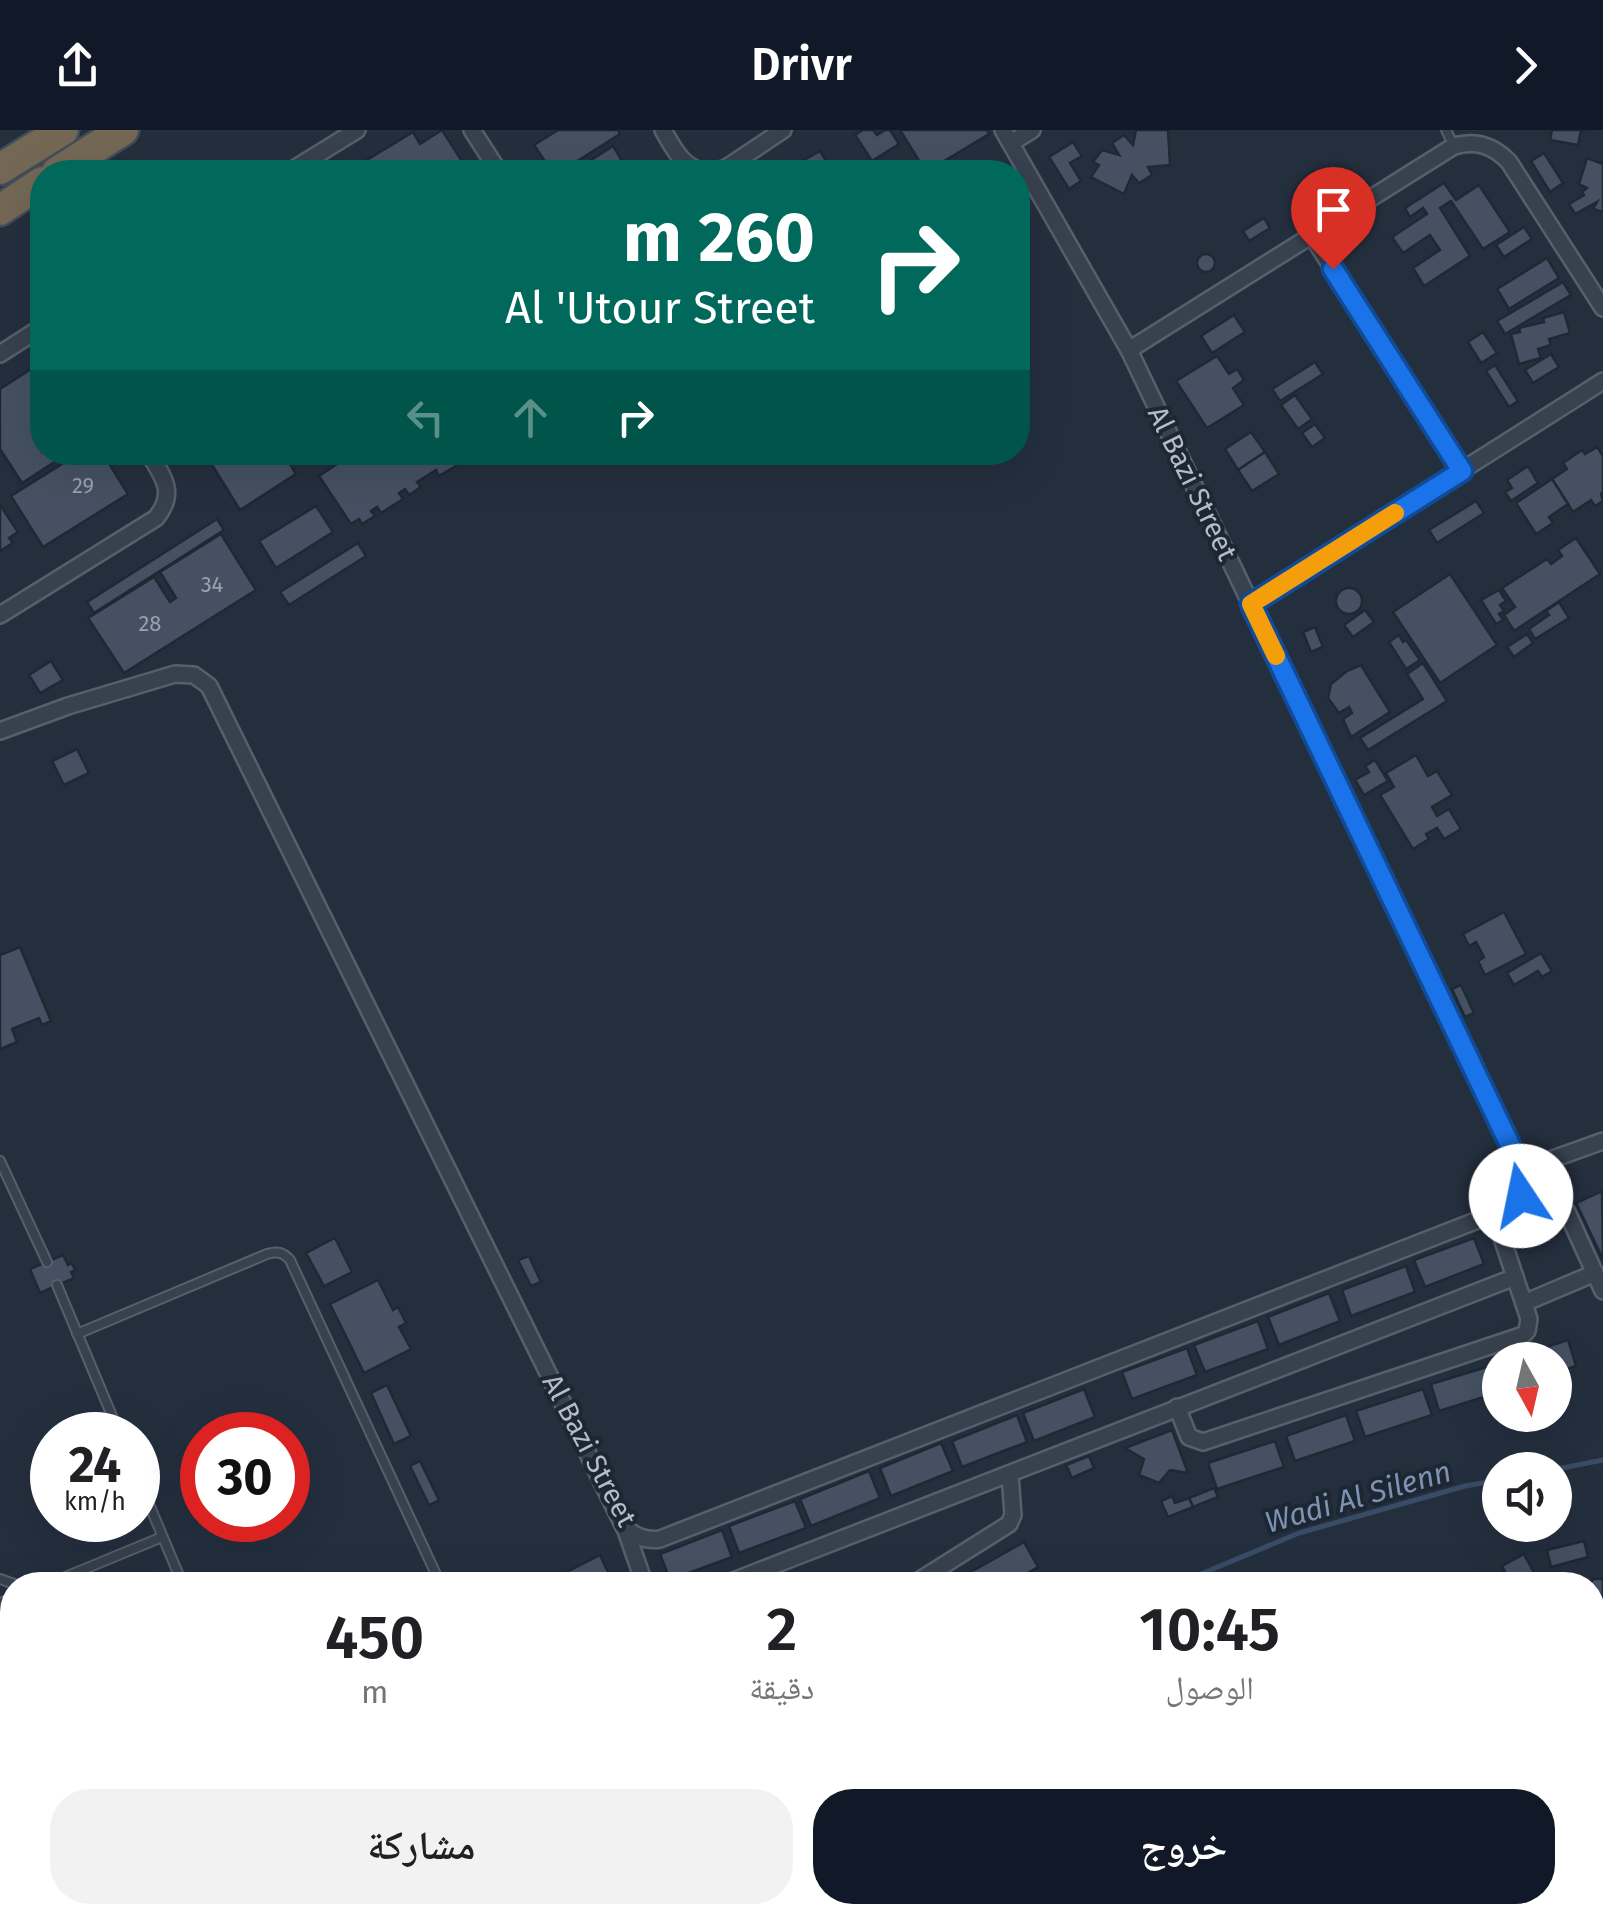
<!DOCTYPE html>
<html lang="ar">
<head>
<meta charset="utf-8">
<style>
  body { margin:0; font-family:"Fira Sans","Noto Naskh Arabic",sans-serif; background:#f2f2f2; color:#202124; direction:rtl; height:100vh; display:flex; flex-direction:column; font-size:38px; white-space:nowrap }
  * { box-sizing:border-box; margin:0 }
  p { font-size:32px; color:#757577 }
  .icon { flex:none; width:55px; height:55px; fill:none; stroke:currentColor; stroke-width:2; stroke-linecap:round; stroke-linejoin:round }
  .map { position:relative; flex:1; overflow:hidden; direction:ltr }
  .panel { position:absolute; left:0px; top:1442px; width:1605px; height:352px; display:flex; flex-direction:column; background:#fff; border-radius:40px 40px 0 0; box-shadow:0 10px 40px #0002; direction:rtl }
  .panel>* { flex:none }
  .guide { position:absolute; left:30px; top:30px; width:1000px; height:305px; border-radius:40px; box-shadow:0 10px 40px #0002; direction:rtl; background:#00695c; color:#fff; overflow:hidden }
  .needle { width:65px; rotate:172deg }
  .tools { position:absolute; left:1482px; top:1212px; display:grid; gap:20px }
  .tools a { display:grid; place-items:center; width:90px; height:90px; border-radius:50%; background:#fff; box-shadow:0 10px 40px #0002; font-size:50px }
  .speed { position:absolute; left:30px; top:1282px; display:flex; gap:20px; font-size:50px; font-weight:700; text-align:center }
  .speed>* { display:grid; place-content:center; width:130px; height:130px; border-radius:50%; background:#fff; box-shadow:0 10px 40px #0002; line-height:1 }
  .speed small { font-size:25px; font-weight:400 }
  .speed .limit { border:15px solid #d22; background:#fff; color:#111 }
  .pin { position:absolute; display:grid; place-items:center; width:85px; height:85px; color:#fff; margin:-102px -42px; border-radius:50% 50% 50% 0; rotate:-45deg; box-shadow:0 0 10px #0007 }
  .pin .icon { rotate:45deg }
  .me { position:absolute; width:110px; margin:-55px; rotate:349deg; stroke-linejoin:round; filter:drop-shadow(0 0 8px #0008) }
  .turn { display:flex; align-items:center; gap:35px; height:210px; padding:0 50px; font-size:45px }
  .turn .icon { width:130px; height:130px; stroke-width:2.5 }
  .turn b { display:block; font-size:70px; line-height:85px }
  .lanes { display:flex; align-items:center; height:95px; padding:0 50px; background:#0003; justify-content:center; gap:50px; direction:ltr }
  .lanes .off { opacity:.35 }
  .eta { display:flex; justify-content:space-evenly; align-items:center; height:170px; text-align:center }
  .eta b { font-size:60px; font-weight:600; line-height:70px }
  .button { display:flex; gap:20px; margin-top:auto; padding:20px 50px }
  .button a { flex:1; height:115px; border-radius:40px; background:#111827; color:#fff; font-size:40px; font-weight:600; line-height:115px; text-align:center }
  .button a+a { background:#f2f2f2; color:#202124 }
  header { display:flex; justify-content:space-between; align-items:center; height:130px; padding:0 50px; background:#111827; color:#fff; font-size:45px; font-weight:600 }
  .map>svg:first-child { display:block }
</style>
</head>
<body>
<header><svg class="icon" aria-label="forward" viewBox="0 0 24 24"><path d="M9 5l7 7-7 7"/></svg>Drivr<svg class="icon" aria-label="share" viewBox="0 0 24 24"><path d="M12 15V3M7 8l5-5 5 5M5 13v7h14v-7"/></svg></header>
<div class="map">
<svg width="1603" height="1793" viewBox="0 0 1603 1793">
  <rect width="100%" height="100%" fill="#242f3e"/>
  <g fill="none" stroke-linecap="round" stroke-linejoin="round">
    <g stroke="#394c67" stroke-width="5">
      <polyline points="1552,1340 1603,1330"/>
      <polyline points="1175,1455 1299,1403 1465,1356 1500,1350"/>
      <polyline points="557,1793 571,1782"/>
    </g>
  </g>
  <g fill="#455162" stroke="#1f2835" stroke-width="2.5">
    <polygon points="442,0 469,42 347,42 413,2 420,14"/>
    <polygon points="558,0 618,0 620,4 560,42 552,42 534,15"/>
    <polygon points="863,0 873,0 877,5 885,0 890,0 899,14 872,31 855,5"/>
    <polygon points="900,0 987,0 989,4 926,42"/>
    <polygon points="1136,0 1168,0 1170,35 1148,37 1152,45 1139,53 1132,45 1124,64 1091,47 1099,35 1093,32 1102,20 1119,25 1112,13 1124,5 1133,15"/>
    <polygon points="1552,0 1586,0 1581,0 1578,15 1550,10"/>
    <polygon points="1073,12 1082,26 1070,33 1081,51 1069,59 1049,27"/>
    <polygon points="613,16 629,42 590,42 585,34"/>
    <polygon points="820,21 833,42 783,42"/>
    <polygon points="1544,23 1563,53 1550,62 1531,31"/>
    <polygon points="1587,28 1603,34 1603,82 1593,79 1597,72 1575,84 1569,74 1584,65 1582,62 1587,58 1579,54"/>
    <polygon points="1317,53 1323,63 1304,76 1297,66"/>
    <polygon points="1444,53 1456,70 1479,55 1510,102 1483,119 1451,71 1440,78 1470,126 1424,156 1413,138 1440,120 1430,105 1403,123 1392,107 1427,84 1423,78 1410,87 1405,78"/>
    <polygon points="1264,88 1270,98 1249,111 1243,101"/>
    <polygon points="1524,97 1532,109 1504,127 1496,115"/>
    <circle cx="1206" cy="133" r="9"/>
    <polygon points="1547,128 1559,148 1509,179 1497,159"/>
    <polygon points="1563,152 1571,165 1505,204 1497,191"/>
    <polygon points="1564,182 1570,203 1549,209 1551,215 1538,219 1541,228 1519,234 1511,204 1520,202 1519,198 1544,192 1543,188"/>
    <polygon points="1234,185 1245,202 1212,223 1201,206"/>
    <polygon points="1483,202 1497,223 1481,233 1468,212"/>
    <polygon points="1551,224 1559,237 1533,253 1525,240"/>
    <polygon points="1217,226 1229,244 1237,239 1244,250 1233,258 1244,275 1207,298 1176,251"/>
    <polygon points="42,232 42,322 70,322 22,353 0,319 0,259"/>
    <polygon points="1315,232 1323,244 1280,271 1272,259"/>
    <polygon points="1495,235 1518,271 1509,277 1486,241"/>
    <polygon points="1295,265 1312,289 1298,299 1281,275"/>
    <polygon points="1315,294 1325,308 1312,317 1302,303"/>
    <polygon points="1251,302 1265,322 1238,340 1225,319"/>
    <polygon points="1597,317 1603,326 1603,362 1601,364 1603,371 1595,376 1591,370 1573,382 1552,349 1567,339 1563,333 1582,320 1585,324"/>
    <polygon points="81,322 102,322 128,364 43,417 11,366"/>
    <polygon points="204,322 283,322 296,344 240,380"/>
    <polygon points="355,322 477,322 478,323 466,331 462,324 456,328 459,334 439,346 436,340 417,352 421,357 409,365 405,359 399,363 403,369 381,383 377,377 371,381 375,386 362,394 359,389 351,394 319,346"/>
    <polygon points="1265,322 1279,344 1252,361 1238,340"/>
    <polygon points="1528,336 1538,353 1511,371 1505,362 1512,358 1507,350"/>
    <polygon points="1552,349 1568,374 1549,387 1553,393 1536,404 1516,373"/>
    <polygon points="1476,371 1484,383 1437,413 1429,400"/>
    <polygon points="0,375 18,402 9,408 13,413 0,421"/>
    <polygon points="316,376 333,402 276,438 259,411"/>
    <polygon points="217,389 224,400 94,483 87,472"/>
    <polygon points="221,404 256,460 124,543 88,488 154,447 170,472 176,468 160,442"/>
    <polygon points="1576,408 1600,444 1514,501 1504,485 1515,477 1502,458 1547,429 1551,434 1562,426 1558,420"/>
    <polygon points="358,413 366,426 289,475 280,462"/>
    <polygon points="1450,444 1497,515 1440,553 1393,482"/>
    <circle cx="1349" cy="471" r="13"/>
    <polygon points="1499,460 1506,471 1500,475 1504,481 1499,484 1503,490 1496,494 1481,470"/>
    <polygon points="1559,472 1569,488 1535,509 1529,499 1549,485 1546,481"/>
    <polygon points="1365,480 1374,492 1353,507 1344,495"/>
    <polygon points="1315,497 1323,517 1311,522 1303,502"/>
    <polygon points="1527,504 1533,513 1514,527 1507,517"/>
    <polygon points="1399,505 1403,512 1406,510 1420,530 1406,539 1389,512"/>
    <polygon points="51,531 63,550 40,563 29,545"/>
    <polygon points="1423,533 1447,571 1368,620 1360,608 1423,569 1407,544"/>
    <polygon points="1361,535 1390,582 1351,607 1343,589 1352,583 1349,577 1339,583 1328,568 1331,554 1347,541"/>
    <polygon points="77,619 89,643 64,655 52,631"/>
    <polygon points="1416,625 1428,646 1437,641 1452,665 1432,677 1437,686 1449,679 1461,699 1444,709 1437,698 1426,704 1429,709 1413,719 1380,665 1394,657 1386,643"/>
    <polygon points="1375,630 1388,651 1364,665 1355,650 1369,642 1365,636"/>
    <polygon points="1504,782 1526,824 1485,845 1478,831 1484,827 1476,812 1469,816 1463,804"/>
    <polygon points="20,817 51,891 42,895 39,888 12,899 17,912 0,919 0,825"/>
    <polygon points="1541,823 1552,841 1542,847 1538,841 1514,855 1507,843"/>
    <polygon points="1461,855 1474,883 1465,887 1452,859"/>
    <polygon points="1602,1061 1603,1127 1602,1127 1576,1073"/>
    <polygon points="1518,1094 1527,1115 1514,1120 1505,1099"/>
    <polygon points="335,1108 352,1142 324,1156 306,1123"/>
    <polygon points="1474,1108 1484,1134 1425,1157 1414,1130"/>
    <polygon points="63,1125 68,1135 72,1133 75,1140 71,1142 74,1148 40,1163 30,1139"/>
    <polygon points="529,1126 541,1152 531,1156 518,1130"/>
    <polygon points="1406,1136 1415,1162 1351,1186 1342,1160"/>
    <polygon points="378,1150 393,1180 398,1177 406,1193 399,1197 411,1219 364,1243 330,1174"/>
    <polygon points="1329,1163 1340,1191 1279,1215 1268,1187"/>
    <polygon points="1258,1191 1268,1219 1205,1242 1194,1215"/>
    <polygon points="1568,1210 1576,1236 1555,1243 1555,1230 1506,1230"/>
    <polygon points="1187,1218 1197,1245 1132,1269 1122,1242"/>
    <polygon points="1493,1235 1500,1262 1439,1281 1431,1254"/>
    <polygon points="387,1255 411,1306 394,1314 371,1263"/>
    <polygon points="1084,1259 1095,1287 1034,1311 1023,1283"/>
    <polygon points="1423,1259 1432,1285 1365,1307 1356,1281"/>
    <polygon points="1017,1285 1027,1312 962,1337 952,1311"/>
    <polygon points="1346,1285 1355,1311 1295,1331 1286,1306"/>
    <polygon points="1172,1300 1188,1343 1170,1340 1159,1353 1139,1345 1144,1329 1125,1318"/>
    <polygon points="1275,1311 1284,1337 1217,1359 1208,1333"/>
    <polygon points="941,1313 953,1341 891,1366 880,1338"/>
    <polygon points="1089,1326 1094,1338 1072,1348 1066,1335"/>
    <polygon points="420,1331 439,1370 429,1375 410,1336"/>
    <polygon points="869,1341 880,1368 811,1396 800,1369"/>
    <polygon points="1214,1358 1218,1367 1193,1377 1189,1368"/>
    <polygon points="1172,1366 1175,1373 1189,1368 1193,1377 1168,1387 1161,1371"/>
    <polygon points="795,1371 806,1398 739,1423 729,1396"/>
    <polygon points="722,1400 732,1427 670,1450 660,1424"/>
    <polygon points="1584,1411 1588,1427 1551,1437 1547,1420"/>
    <polygon points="1024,1412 1038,1437 1007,1455 976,1455 969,1443"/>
    <polygon points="1524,1424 1539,1452 1535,1455 1512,1455 1502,1436"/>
    <polygon points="600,1425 608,1442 604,1445 609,1455 560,1455 557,1447"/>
    <polygon points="1594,1449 1603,1449 1603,1477 1592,1474 1592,1455 1587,1455"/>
    <polygon points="1603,1639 1603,1688 1592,1670 1592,1645"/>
    <polygon points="774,1782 823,1782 823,1785 814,1783 811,1793 772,1793"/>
    <polygon points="1160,1782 1221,1782 1227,1793 1166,1793"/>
  </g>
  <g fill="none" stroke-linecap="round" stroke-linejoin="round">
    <defs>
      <g id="lane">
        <polyline points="1446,0 1454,16"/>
        <polyline points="0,1031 47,1132"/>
        <polyline points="57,1155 120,1305"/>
        <path d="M 77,1204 L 267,1124 C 277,1121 283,1122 290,1130 L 441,1455"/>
        <polyline points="138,1348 183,1455"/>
        <polyline points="0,1449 17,1455"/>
        <polyline points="46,1455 162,1407"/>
        <polyline points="0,1473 12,1468"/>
        <polyline points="0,1660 12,1655"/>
        <polyline points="323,1782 327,1793"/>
      </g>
      <g id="street">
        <polyline points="472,0 499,42"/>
        <path d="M 663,0 C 674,19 682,37 705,42"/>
        <polyline points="1011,13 1032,0"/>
        <polyline points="289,42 357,0"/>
        <polyline points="712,42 726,38 783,0"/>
        <polyline points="1312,106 1462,341"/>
        <path d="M 1129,220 L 1454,16 C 1476,10 1493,15 1509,32 L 1603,178"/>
        <polyline points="0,224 42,197"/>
        <polyline points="1251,474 1603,251"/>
        <path d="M 0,485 L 156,388 C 177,362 163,347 148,322"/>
        <path d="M 0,601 L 68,576 L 175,544 L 194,545 L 209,556 L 624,1397 C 635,1407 646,1411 660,1409 L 1506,1079 C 1521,1068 1526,1059 1522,1040 L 1129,220 L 1003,0"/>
        <polyline points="1522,1040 1603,1011"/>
        <polyline points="1567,1082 1603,1161"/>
        <polyline points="1524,1173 1595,1143"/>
        <polyline points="1177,1277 1189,1307 1203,1312 1523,1205 1527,1201 1529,1189 1494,1084"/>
        <polyline points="625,1398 645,1455"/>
        <polyline points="723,1455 1515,1147"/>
        <polyline points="912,1455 1009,1394 1013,1385 1010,1345"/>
        <polyline points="1592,1579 1603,1574"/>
        <polyline points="1256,1782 1261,1793"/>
        <polyline points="997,1793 1022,1782"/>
      </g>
      <g id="highway">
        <polyline points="0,39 63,0"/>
        <polyline points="57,42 123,0"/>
        <polyline points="0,80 42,52"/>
      </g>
    </defs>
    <use href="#lane" stroke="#565f6c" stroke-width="12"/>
    <use href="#street" stroke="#565f6c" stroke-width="20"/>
    <use href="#highway" stroke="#434c59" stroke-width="35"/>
    <use href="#lane" stroke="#38414e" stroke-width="8"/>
    <use href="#street" stroke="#38414e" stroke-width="15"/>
    <use href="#highway" stroke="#746855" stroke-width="30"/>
  </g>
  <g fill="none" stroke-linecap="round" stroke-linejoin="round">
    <defs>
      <polyline id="route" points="1333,139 1462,341 1251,474 1522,1040 1524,1058 1521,1066"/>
    </defs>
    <use href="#route" stroke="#114b97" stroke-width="25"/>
    <use href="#route" stroke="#1a73e8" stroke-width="18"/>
    <polyline stroke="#f59e0b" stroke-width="18" points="1276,526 1251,474 1395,383"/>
  </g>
  <g text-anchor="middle" stroke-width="8" stroke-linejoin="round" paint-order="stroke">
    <g font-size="22" fill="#98a1af">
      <text x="83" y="363">29</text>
      <text x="212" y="462">34</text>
      <text x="150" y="501">28</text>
    </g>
    <g font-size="28" fill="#b4bcc9" stroke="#1d2633">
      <text transform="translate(1193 353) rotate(64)" y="10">Al Bazi Street</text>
      <text transform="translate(590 1320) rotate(62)" y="10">Al Bazi Street</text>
    </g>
    <g font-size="30" font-style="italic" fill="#7c92b1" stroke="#1d2633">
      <text transform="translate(1358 1367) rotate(-16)" y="10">Wadi Al Silenn</text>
    </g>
  </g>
</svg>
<div class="tools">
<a><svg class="needle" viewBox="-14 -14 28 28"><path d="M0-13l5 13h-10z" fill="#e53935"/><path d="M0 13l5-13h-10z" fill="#757577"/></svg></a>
<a><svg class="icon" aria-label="sound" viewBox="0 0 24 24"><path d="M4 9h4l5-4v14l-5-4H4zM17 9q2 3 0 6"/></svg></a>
</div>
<div class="speed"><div>24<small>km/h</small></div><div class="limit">30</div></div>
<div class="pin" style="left:1333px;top:139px;background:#d93025"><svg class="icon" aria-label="arrive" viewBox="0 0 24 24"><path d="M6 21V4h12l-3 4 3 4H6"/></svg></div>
<svg class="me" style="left:1521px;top:1066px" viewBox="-20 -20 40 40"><circle r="19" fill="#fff"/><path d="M0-13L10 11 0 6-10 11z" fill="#1a73e8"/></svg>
<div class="guide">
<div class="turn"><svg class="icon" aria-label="right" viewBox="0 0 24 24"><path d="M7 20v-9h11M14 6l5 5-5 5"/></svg><div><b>260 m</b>Al 'Utour Street</div></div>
<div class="lanes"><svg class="icon off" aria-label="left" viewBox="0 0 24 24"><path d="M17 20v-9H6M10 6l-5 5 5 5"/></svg><svg class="icon off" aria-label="ahead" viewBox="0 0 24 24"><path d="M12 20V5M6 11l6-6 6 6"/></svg><svg class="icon" aria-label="right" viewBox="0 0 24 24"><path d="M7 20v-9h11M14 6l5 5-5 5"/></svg></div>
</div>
<section class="panel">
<div class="eta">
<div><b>10:45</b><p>الوصول</p></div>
<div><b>2</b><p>دقيقة</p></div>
<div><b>450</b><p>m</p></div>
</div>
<div class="button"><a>خروج</a><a>مشاركة</a></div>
</section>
</div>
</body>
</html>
